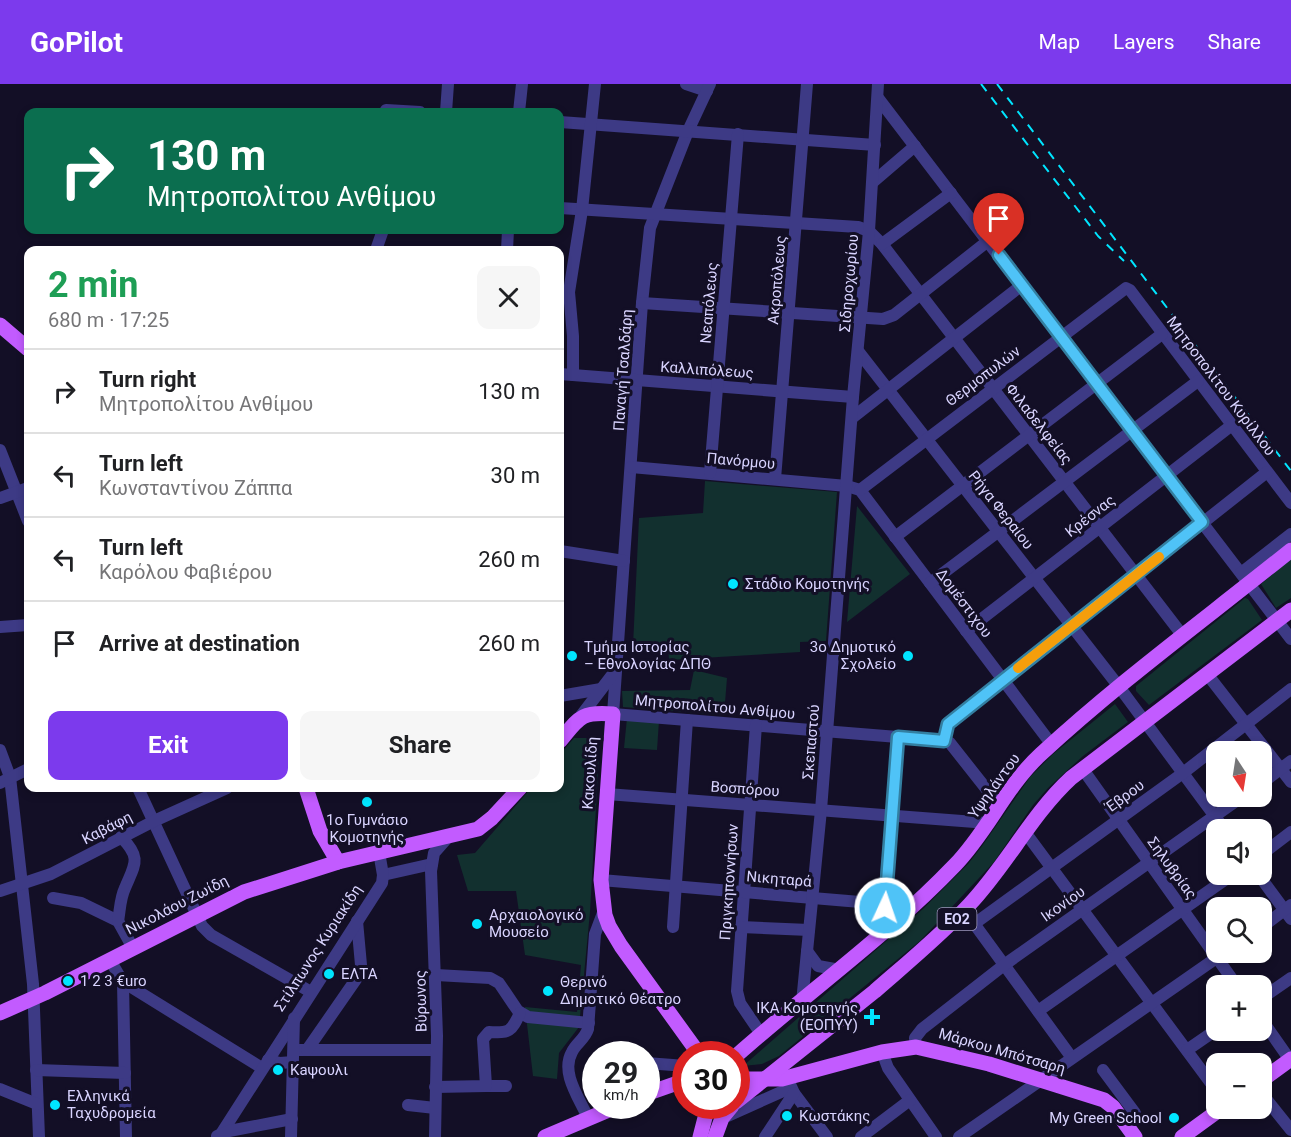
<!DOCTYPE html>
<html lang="en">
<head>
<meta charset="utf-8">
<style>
  body { margin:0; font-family:Roboto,sans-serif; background:#f6f6f6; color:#202124; height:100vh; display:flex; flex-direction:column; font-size:22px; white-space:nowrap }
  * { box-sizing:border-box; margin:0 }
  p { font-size:20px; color:#757577 }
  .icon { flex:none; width:33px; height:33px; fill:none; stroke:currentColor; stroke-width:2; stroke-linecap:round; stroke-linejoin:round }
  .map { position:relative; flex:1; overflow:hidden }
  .panel { position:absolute; left:24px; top:162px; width:540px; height:546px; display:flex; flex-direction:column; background:#fff; border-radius:12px; box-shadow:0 3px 9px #0003 }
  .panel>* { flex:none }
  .top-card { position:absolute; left:24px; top:24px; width:540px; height:126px; border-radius:12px; box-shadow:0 3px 9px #0003; background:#0b6e4f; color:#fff; overflow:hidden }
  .needle { width:39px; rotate:168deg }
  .buttons { position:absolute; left:1206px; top:657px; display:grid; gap:12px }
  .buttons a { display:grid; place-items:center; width:66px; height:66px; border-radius:12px; background:#fff; box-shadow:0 3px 9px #0003; font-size:30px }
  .speed { position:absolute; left:582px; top:957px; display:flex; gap:12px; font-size:30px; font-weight:700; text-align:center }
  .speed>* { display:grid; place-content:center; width:78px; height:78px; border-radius:50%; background:#fff; box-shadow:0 3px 9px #0003; line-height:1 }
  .speed small { font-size:15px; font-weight:400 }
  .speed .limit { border:9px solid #d22; background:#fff; color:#111 }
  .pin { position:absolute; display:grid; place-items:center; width:51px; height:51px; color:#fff; margin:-62px -26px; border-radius:50% 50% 50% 0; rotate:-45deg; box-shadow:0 0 6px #0007 }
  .pin .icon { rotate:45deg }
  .me { position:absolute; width:66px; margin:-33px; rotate:3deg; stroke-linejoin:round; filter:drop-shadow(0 0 4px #0008) }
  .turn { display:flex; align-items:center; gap:21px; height:126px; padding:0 24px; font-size:27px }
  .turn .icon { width:78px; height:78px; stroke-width:2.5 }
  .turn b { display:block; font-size:42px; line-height:51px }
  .round { display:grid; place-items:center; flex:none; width:63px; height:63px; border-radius:12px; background:#f6f6f6 }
  .head { display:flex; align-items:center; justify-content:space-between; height:102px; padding:0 24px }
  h1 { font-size:36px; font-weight:700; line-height:45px; color:#1e9e55 }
  .button { display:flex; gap:12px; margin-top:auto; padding:12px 24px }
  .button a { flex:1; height:69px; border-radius:12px; background:#7c3aed; color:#fff; font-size:24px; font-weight:700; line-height:69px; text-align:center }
  .button a+a { background:#f6f6f6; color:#202124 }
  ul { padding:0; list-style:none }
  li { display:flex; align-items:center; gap:18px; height:84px; padding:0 24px; border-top:2px solid #e0e0e0 }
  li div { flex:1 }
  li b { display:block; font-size:22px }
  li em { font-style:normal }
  header { display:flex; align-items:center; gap:36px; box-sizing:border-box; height:84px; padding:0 30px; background:#7c3aed; color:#fff }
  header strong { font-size:28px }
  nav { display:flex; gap:33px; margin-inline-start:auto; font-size:21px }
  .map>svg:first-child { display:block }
</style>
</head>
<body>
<header>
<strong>GoPilot</strong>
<nav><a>Map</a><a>Layers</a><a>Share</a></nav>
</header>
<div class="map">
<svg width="1291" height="1053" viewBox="0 0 1291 1053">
  <rect width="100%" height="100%" fill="#130f26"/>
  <g fill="#12302f">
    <polygon points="705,397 837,408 826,557 800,558 800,568 669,576 668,561 633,562 639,434 703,429"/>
    <polygon points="857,422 910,490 847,538"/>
    <polygon points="1291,475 1291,514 1276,524 1261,500"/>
    <polygon points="1245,514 1248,515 1262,536 1149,621 1136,607 1136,602"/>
    <polygon points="694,586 727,594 724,631 623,623 622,607 690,606"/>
    <polygon points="1115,620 1128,638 1083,672 1048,704 1033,721 994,778 920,857 779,972 762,980 743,982 924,824 968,780 982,762 1030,693 1053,670"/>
    <polygon points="627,634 659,637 657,666 624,664"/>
    <polygon points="574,654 600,654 590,828 579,943 559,969 557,995 533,992 525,923 577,928 581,881 525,871 516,807 468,807 457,771 475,769 531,704 560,704 560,670"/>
  </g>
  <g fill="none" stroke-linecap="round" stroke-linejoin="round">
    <g stroke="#3d3a85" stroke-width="12">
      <polyline points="686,0 707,7"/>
      <polyline points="710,0 688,47 650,144 642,219 613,630 947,657 950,659 999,721"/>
      <polyline points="878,14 1291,555"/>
      <polyline points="386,26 420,28"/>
      <polyline points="446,28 448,0"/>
      <polyline points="519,28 522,0"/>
      <polyline points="560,38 875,61"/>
      <polyline points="873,98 915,62"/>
      <polyline points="560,124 858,143 869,147 882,160 1183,552"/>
      <polyline points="882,160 951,109"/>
      <polyline points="376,166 383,146"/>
      <polyline points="507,166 508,146"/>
      <polyline points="642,219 883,235 894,231 988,157"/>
      <polyline points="858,267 1120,604 1225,746"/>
      <polyline points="560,290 853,313"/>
      <polyline points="573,291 573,252 569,208 582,126 595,0"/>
      <polyline points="852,334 1022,201"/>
      <polyline points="0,366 28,437"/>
      <polyline points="631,383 847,402 860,406 1052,661"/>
      <polyline points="710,389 738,50"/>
      <polyline points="775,395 807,0"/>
      <polyline points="860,406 1126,204 1130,206 1291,419"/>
      <polyline points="0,414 28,404"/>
      <polyline points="895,453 1162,250"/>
      <polyline points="560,467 624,477"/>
      <polyline points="1241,489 1291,450"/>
      <polyline points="930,499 1198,297"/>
      <polyline points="0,543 28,541"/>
      <polyline points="966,547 1232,341"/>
      <polyline points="1207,590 1291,698"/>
      <polyline points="560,612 601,605"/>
      <polyline points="577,637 616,586"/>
      <polyline points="756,641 737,907 740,919 761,950"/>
      <polyline points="943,657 948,640 1267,388"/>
      <polyline points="0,666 10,693 33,900 39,1053"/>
      <polyline points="1082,684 1237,902"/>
      <polyline points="0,699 28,685"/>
      <polyline points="1262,699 1291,677"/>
      <polyline points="138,704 202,842 211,851 311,908"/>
      <polyline points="607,710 988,739"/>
      <polyline points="1025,748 1216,1006"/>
      <polyline points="1262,770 1291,748"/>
      <polyline points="1258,790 1291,835"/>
      <polyline points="383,791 432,780"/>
      <polyline points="601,796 884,820"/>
      <polyline points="0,807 51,790 154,737 227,704"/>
      <polyline points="53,814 81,819 118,837 133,864"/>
      <polyline points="970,834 1072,974"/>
      <path d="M 118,837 C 120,827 120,814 125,804 C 135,780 142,774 121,753"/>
      <polyline points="894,840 884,820 898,653"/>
      <polyline points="974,840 1183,689 1291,605"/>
      <polyline points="673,843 687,636"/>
      <polyline points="741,843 809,846"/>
      <polyline points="1262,843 1291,821"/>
      <polyline points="807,867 818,882 840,886"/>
      <polyline points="110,876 123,898 126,1053"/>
      <polyline points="436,891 490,894 499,899 518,927 528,933 589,939"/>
      <polyline points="123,898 262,984"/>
      <polyline points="1262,914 1291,894"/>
      <polyline points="802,918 821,726 853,313 869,147 878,0"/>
      <polyline points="1038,927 1233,790"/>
      <polyline points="1262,936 1290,976"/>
      <polyline points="916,963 915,954 922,945 1004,881 1243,712"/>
      <polyline points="294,966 436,966"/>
      <polyline points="307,966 359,891 361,881 357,837"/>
      <polyline points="1187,966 1216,946"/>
      <polyline points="882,968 888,984 936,1053"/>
      <polyline points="268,976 280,979 293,978"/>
      <polyline points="646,979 686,982"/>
      <polyline points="36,986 125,989"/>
      <polyline points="1103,986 1135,1029 1124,1039"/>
      <polyline points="789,998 794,1009 827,1053"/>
      <polyline points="486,1002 506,1002"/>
      <path d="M 435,1003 L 486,1002 L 483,955 L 489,948 C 510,949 511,948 520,929"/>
      <polyline points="0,1005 37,1020"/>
      <polyline points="1262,1010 1291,1046"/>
      <polyline points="408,1021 435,1024"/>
      <path d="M 588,1034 C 580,1015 560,989 572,968 C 576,959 585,955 588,945 L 595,850 L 604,826"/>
      <polyline points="723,1034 790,1004"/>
      <polyline points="221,1050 382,799 383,791 379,768"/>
      <polyline points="217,1052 229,1047 292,1035"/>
      <polyline points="291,1053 294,934"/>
      <polyline points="435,1053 437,952 431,787 434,769 449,752"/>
      <polyline points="765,1053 794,1009"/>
      <polyline points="861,1053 910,1016"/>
      <polyline points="959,1053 1225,868"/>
    </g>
    <g stroke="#c25bff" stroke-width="15">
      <polyline points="0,241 28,265"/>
      <path d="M 560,657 C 579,634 581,627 613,630 L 601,796 L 605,831 L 609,842 L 621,862 L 699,970"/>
      <polyline points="306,704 320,747 338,778"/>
      <polyline points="0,929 45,909 244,808 338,778 478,745 492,734 520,704"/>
      <path d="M 736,972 C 809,907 888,851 955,781 C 988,747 1006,702 1041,670 C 1120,597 1208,533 1291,466"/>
      <polyline points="736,995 782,995 882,968 916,963 989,980 1104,1016 1113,1023 1135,1053"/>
      <polyline points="1262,996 1291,975"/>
      <polyline points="646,1010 686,996"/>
      <path d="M 736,1018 C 783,981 829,944 875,907 C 907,879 940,852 969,821 C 1007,781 1031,731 1071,694 L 1291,526"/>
      <polyline points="545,1053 618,1022"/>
      <polyline points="700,1053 708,1022"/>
      <polyline points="715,1053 722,1034 732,1022"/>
      <polyline points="1182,1053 1222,1024"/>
    </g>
    <g stroke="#00e5ff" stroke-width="2" stroke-dasharray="9 8" stroke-linecap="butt">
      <polyline points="981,0 1098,152 1124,177"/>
      <polyline points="997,0 1291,387"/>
    </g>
  </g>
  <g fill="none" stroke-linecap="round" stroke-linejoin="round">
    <defs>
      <polyline id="route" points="885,824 898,653 944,657 948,640 1202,438 999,171"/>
    </defs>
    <use href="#route" stroke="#337fa1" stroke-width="15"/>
    <use href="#route" stroke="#4fc3f7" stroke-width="10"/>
    <polyline stroke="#f59e0b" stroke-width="10" points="1018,584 1159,473"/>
  </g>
  <g fill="#00e5ff" stroke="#130f26" stroke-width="2">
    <circle cx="733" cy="500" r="6"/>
    <circle cx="572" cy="572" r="6"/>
    <circle cx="908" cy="572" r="6"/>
    <circle cx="367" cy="718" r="6"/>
    <circle cx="477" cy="840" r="6"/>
    <circle cx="329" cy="890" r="6"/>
    <circle cx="68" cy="897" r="6"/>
    <circle cx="548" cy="907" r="6"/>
    <path d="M869 924h6v6h6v6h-6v6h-6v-6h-6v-6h6z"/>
    <circle cx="278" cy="986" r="6"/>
    <circle cx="55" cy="1021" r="6"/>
    <circle cx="787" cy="1032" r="6"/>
    <circle cx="1174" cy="1034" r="6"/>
  </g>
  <g text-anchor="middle" stroke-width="6" stroke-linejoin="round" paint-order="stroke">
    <rect fill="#130f26" stroke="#9e99be" stroke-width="1.5" x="937.5" y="824" width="39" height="22" rx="4.5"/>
    <g font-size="14" font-weight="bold" fill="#d9d4ff">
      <text x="957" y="840">ΕΟ2</text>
    </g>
    <g font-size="15" fill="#d9d4ff" stroke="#130f26">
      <text transform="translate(777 196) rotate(-85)" y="5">Ακροπόλεως</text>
      <text transform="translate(849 199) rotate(-85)" y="5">Σιδηροχωρίου</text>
      <text transform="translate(709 219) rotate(-85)" y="5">Νεαπόλεως</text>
      <text transform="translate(623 286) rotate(-86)" y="5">Παναγή Τσαλδάρη</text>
      <text transform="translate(707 286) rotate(4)" y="5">Καλλιπόλεως</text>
      <text transform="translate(983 292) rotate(-37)" y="5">Θερμοπυλών</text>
      <text transform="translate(1221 302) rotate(53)" y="5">Μητροπολίτου Κυρίλλου</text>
      <text transform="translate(1039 340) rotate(52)" y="5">Φιλαδελφείας</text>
      <text transform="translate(741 377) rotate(5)" y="5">Πανόρμου</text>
      <text transform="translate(1001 426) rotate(52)" y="5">Ρήγα Φεραίου</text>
      <text transform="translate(1090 432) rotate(-38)" y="5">Κρέσνας</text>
      <text transform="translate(964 519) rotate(53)" y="5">Δομέστιχου</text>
      <text transform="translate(715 623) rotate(5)" y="5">Μητροπολίτου Ανθίμου</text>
      <text transform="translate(811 658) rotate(-85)" y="5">Σκεπαστού</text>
      <text transform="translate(590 689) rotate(-86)" y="5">Κακουλίδη</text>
      <text transform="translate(994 702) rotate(-54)" y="5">Υψηλάντου</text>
      <text transform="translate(745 705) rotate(4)" y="5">Βοσπόρου</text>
      <text transform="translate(1125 712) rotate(-36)" y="5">Έβρου</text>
      <text transform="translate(107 744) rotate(-27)" y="5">Καβάφη</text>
      <text transform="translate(1172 784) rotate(54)" y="5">Σηλυβρίας</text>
      <text transform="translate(779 795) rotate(5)" y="5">Νικηταρά</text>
      <text transform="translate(729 798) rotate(-86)" y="5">Πριγκηποννήσων</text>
      <text transform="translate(1063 820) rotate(-35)" y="5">Ικονίου</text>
      <text transform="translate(177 821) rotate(-27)" y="5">Νικολάου Ζωίδη</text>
      <text transform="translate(318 864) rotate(-57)" y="5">Στίλπωνος Κυριακίδη</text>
      <text transform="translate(421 917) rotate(-91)" y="5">Βύρωνος</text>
      <text transform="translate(1002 967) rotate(16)" y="5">Μάρκου Μπότσαρη</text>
    </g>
    <g font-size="15" fill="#d9d4ff" stroke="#130f26" text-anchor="start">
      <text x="745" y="505">Στάδιο Κομοτηνής</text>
      <text x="584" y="568">Τμήμα Ιστορίας<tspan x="584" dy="17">– Εθνολογίας ΔΠΘ</tspan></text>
      <text x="896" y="568" text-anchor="end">3ο Δημοτικό<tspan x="896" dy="17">Σχολείο</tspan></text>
      <text x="367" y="741" text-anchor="middle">1ο Γυμνάσιο<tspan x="367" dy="17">Κομοτηνής</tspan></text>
      <text x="489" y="836">Αρχαιολογικό<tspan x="489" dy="17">Μουσείο</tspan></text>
      <text x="341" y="895">ΕΛΤΑ</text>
      <text x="80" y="902">1 2 3 €uro</text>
      <text x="560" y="903">Θερινό<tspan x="560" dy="17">Δημοτικό Θέατρο</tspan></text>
      <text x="858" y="929" text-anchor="end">ΙΚΑ Κομοτηνής<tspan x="858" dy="17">(ΕΟΠΥΥ)</tspan></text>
      <text x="290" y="991">Kaψουλι</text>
      <text x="67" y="1017">Ελληνικά<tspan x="67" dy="17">Ταχυδρομεία</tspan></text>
      <text x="799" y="1037">Κωστάκης</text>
      <text x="1162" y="1039" text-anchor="end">My Green School</text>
    </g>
  </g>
</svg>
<div class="buttons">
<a><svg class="needle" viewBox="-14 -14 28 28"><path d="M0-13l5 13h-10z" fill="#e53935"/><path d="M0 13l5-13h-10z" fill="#757577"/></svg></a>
<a><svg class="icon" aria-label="sound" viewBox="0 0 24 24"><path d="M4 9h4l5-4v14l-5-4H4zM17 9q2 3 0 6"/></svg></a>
<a><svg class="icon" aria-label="search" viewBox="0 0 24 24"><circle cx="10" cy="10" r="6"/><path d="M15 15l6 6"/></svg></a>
<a>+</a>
<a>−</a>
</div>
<div class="speed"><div>29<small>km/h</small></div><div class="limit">30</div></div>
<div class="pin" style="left:999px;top:171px;background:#d93025"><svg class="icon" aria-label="arrive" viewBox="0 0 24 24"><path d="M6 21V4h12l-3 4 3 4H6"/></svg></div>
<svg class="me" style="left:885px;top:824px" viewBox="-20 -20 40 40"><circle r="17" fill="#4fc3f7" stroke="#fff" stroke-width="3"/><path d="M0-11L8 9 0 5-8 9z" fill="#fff"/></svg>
<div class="top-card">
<div class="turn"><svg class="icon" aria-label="right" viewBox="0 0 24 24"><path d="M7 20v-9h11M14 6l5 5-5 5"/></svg><div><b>130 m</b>Μητροπολίτου Ανθίμου</div></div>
</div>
<section class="panel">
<div class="head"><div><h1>2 min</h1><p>680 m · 17:25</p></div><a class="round"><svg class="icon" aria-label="close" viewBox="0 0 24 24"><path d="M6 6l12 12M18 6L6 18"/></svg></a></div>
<ul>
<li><svg class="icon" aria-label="right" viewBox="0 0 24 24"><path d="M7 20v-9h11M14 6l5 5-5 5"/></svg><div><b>Turn right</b><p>Μητροπολίτου Ανθίμου</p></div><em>130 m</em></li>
<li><svg class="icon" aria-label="left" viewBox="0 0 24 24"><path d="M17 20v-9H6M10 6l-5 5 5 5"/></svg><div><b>Turn left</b><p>Κωνσταντίνου Ζάππα</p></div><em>30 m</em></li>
<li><svg class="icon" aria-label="left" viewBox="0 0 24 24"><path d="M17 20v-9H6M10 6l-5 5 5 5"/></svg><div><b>Turn left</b><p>Καρόλου Φαβιέρου</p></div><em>260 m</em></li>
<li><svg class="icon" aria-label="arrive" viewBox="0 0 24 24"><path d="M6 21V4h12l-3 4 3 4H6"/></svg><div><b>Arrive at destination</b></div><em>260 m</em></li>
</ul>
<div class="button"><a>Exit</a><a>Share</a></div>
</section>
</div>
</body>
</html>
